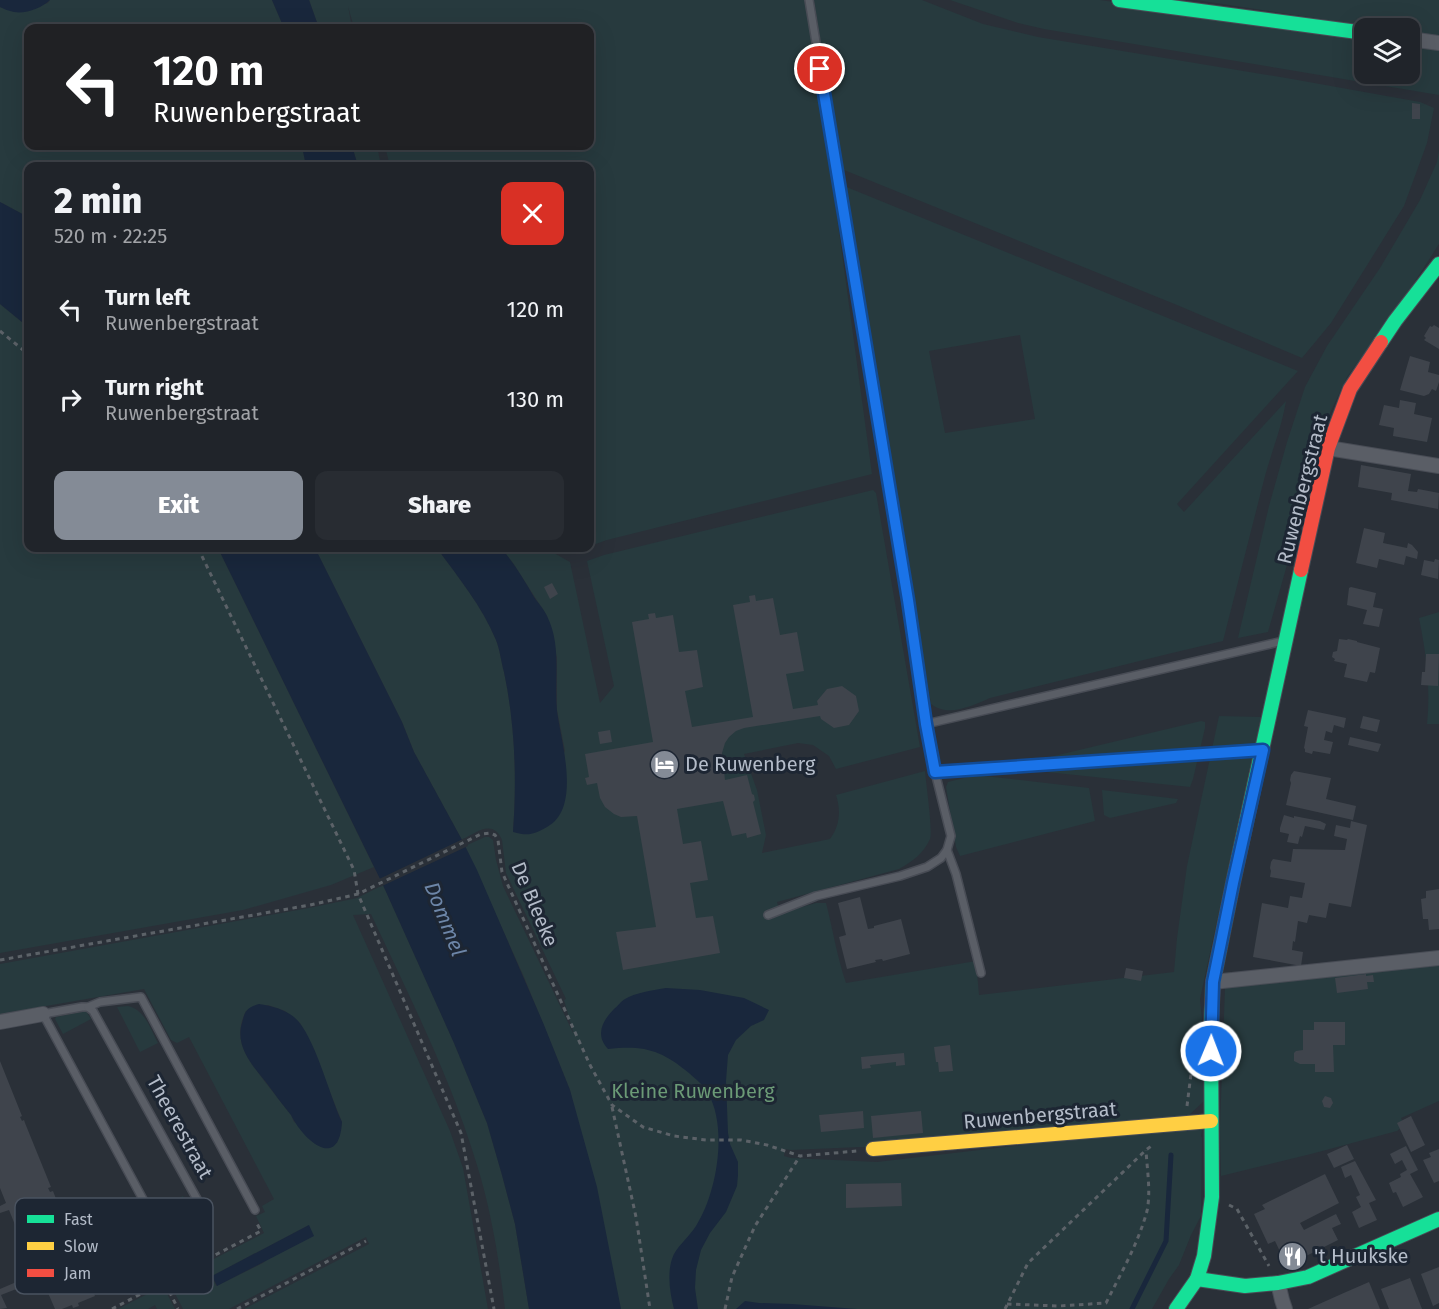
<!DOCTYPE html>
<html lang="en">
<head>
<meta charset="utf-8">
<style>
  body { margin:0; font-family:"Fira Sans",sans-serif; background:#282c32; color:#f1f3f6; height:100vh; display:flex; flex-direction:column; font-size:22px; white-space:nowrap }
  * { box-sizing:border-box; margin:0 }
  p { font-size:20px; color:#a2a4a8 }
  .icon { flex:none; width:33px; height:33px; fill:none; stroke:currentColor; stroke-width:2; stroke-linecap:round; stroke-linejoin:round }
  .map { position:relative; flex:1; overflow:hidden }
  .details { position:absolute; left:24px; top:162px; width:570px; height:390px; display:flex; flex-direction:column; background:#20242a; border-radius:12px; box-shadow:0 6px 24px #0002,0 0 0 2px #3d4147 }
  .details>* { flex:none }
  .banner { position:absolute; left:24px; top:24px; width:570px; height:126px; border-radius:12px; box-shadow:0 6px 24px #0002,0 0 0 2px #3d4147; background:#202124; color:#fff; overflow:hidden }
  .tools { position:absolute; left:1354px; top:18px; display:grid; gap:12px }
  .tools a { display:grid; place-items:center; width:66px; height:66px; border-radius:12px; background:#20242a; box-shadow:0 6px 24px #0002,0 0 0 2px #3d4147; font-size:30px }
  .pin { position:absolute; display:grid; place-items:center; width:51px; height:51px; color:#fff; margin:-26px; border:3px solid #fff; border-radius:50%; box-shadow:0 2px 6px #0007 }
  .me { position:absolute; width:66px; margin:-33px; rotate:1deg; stroke-linejoin:round; filter:drop-shadow(0 0 4px #0008) }
  .turn { display:flex; align-items:center; gap:21px; height:126px; padding:0 30px; font-size:27px }
  .turn .icon { width:78px; height:78px; stroke-width:2.5 }
  .turn b { display:block; font-size:42px; line-height:51px }
  .round { display:grid; place-items:center; flex:none; width:63px; height:63px; border-radius:12px; background:#282c32 }
  .headline { display:flex; align-items:center; justify-content:space-between; height:102px; padding:0 30px }
  h1 { font-size:36px; font-weight:800; line-height:45px }
  .cta { display:flex; gap:12px; margin-top:auto; padding:12px 30px }
  .cta a { flex:1; height:69px; border-radius:12px; background:#848b96; color:#fff; font-size:24px; font-weight:800; line-height:69px; text-align:center }
  .cta a+a { background:#282c32; color:#f1f3f6 }
  ul { padding:0; list-style:none }
  li { display:flex; align-items:center; gap:18px; height:90px; padding:0 30px }
  li div { flex:1 }
  li b { display:block; font-size:22px }
  li em { font-style:normal }
  .map>svg:first-child { display:block }
</style>
</head>
<body>
<div class="map">
<svg width="1439" height="1309" viewBox="0 0 1439 1309">
  <rect width="100%" height="100%" fill="#2a3038"/>
  <g fill="#273a3e" fill-rule="evenodd">
    <polygon points="50,0 272,0 284,28 28,28 28,146 302,146 306,166 28,166 28,217 0,202 0,7 15,12 48,3"/>
    <polygon points="309,0 805,0 815,55 872,474 607,540 590,546 590,166 390,166 385,146 590,146 590,28 354,28 348,6 352,28 319,28"/>
    <polygon points="814,0 922,0 983,24 1038,37 1292,79 1420,102 1434,108 1427,143 1404,206 1331,323 1302,358 1177,305 844,170 839,159"/>
    <polygon points="950,0 1100,0 1365,39 1365,74 1410,74 1410,45 1439,49 1439,95 1044,29 1018,23"/>
    <polygon points="1196,0 1439,0 1439,36 1410,32 1410,28 1381,28"/>
    <polygon points="352,146 377,146 381,166 358,166"/>
    <polygon points="1439,150 1439,244 1403,300 1347,377 1330,413 1268,632 1238,638 1269,506 1287,442 1305,387 1327,346 1380,268 1420,200 1437,162"/>
    <path d="M 844,186 L 1298,371 L 1177,504 L 1184,512 L 1286,401 C 1282,426 1272,451 1265,476 C 1251,531 1237,586 1223,641 L 1172,653 L 990,698 C 973,705 949,718 931,704 L 854,236 ZM 1020,335 L 1035,419 L 945,433 L 929,351 Z"/>
    <polygon points="0,304 28,327 28,548 218,548 374,867 331,885 243,910 0,953"/>
    <path d="M 873,490 L 876,493 L 920,747 L 836,769 L 829,756 L 813,745 L 798,743 L 744,754 L 757,790 L 766,835 L 762,853 L 830,839 C 840,826 841,810 836,795 L 925,771 C 926,783 933,831 930,839 C 924,853 912,862 899,869 L 777,902 L 780,913 L 816,903 L 826,903 C 833,930 837,957 846,983 L 976,961 L 979,995 L 1174,972 L 1177,938 L 1187,866 L 1219,716 L 1261,717 L 1200,999 L 1203,1031 L 1204,1101 L 1188,1116 L 900,1148 L 860,1147 L 791,1150 L 785,1149 L 784,1156 L 791,1158 L 877,1162 L 1203,1124 L 1201,1136 L 1202,1138 L 1201,1216 L 1191,1235 L 1179,1265 L 1169,1279 L 1152,1309 L 615,1309 L 570,1090 L 524,977 L 465,846 L 485,837 L 489,837 L 493,840 L 496,860 L 503,886 L 574,1035 L 564,1000 L 566,999 L 506,873 L 502,840 C 493,819 477,832 462,840 L 414,752 L 402,722 L 315,548 L 437,548 C 458,577 482,606 496,640 C 500,650 501,661 504,672 C 515,723 517,779 513,831 L 565,751 L 557,710 L 557,658 L 547,616 L 513,563 L 501,548 L 545,548 L 570,562 L 600,703 L 614,686 L 587,561 L 604,555 Z"/>
    <path d="M 1439,612 L 1439,724 L 1427,724 C 1431,689 1426,652 1419,618 Z"/>
    <polygon points="1201,721 1205,722 1205,728 1193,779 1190,787 1037,771 1020,769 1015,766 1037,760"/>
    <polygon points="976,775 1089,788 1095,821 960,856 956,847 946,787 948,782"/>
    <polygon points="1102,790 1178,799 1176,803 1110,818 1104,815"/>
    <path d="M 383,885 L 454,1043 L 487,1123 L 502,1175 L 515,1224 L 529,1309 L 505,1309 C 499,1259 491,1209 476,1162 C 450,1076 409,996 371,914 L 353,915 L 450,1131 L 463,1168 L 488,1309 L 244,1309 L 369,1244 L 366,1237 L 229,1309 L 183,1309 L 169,1282 L 264,1233 L 256,1216 L 265,1212 L 262,1206 L 274,1199 L 189,1037 L 177,1043 L 171,1040 L 144,989 L 0,1014 L 0,964 L 314,907 L 357,898 ZM 268,1005 L 285,1011 L 300,1023 L 309,1040 L 342,1122 L 337,1143 L 294,1122 L 291,1115 C 282,1104 274,1093 265,1082 C 248,1059 231,1040 246,1011 ZM 309,1225 L 263,1263 L 216,1286 L 212,1276 Z"/>
    <polygon points="1439,961 1439,1101 1401,1118 1404,1125 1397,1131 1311,1154 1221,1176 1220,1127 1225,988"/>
    <path d="M 128,1006 C 145,1010 150,1028 158,1043 L 140,1052 L 117,1007 Z"/>
    <polygon points="86,1011 91,1019 63,1034 55,1019 56,1017"/>
    <path d="M 183,1196 C 196,1218 171,1236 155,1211 Z"/>
    <polygon points="163,1286 175,1309 157,1309 155,1305 148,1309 118,1309"/>
  </g>
  <g fill="#19273c">
    <path d="M 0,0 L 50,0 C 42,8 26,14 14,12 C 9,11 4,9 0,7 Z"/>
    <polygon points="272,0 309,0 319,28 284,28"/>
    <polygon points="302,146 352,146 358,166 306,166"/>
    <polygon points="0,202 28,217 28,327 0,304"/>
    <polygon points="218,548 315,548 402,722 414,752 462,840 477,870 544,1025 570,1090 597,1187 621,1309 529,1309 515,1224 502,1175 487,1123 454,1043 383,885"/>
    <path d="M 437,548 L 501,548 C 514,563 524,580 534,597 C 538,603 544,609 547,616 C 562,646 554,679 557,711 C 561,742 582,808 547,827 C 533,835 528,836 513,832 C 517,779 515,724 504,672 C 501,661 500,650 496,640 C 482,606 458,577 437,548 Z"/>
    <path d="M 666,988 L 700,990 L 744,998 L 769,1010 L 764,1020 L 751,1026 L 736,1040 L 728,1055 L 726,1081 L 728,1133 L 730,1144 L 738,1162 L 738,1175 L 737,1186 L 726,1212 L 710,1233 L 701,1250 L 696,1270 L 695,1288 L 698,1309 L 674,1309 C 670,1294 667,1274 672,1259 C 675,1248 690,1236 696,1226 C 717,1193 728,1128 708,1093 C 704,1085 695,1079 689,1073 C 661,1050 644,1045 608,1049 C 595,1035 602,1021 614,1009 C 618,1006 621,1001 625,999 C 634,993 654,990 666,988 Z"/>
    <path d="M 259,1004 C 272,1006 284,1009 294,1017 C 315,1035 329,1095 342,1122 C 339,1172 303,1140 291,1115 C 282,1104 274,1093 265,1081 C 252,1065 235,1046 242,1023 C 245,1011 246,1008 259,1004 Z"/>
    <polygon points="309,1225 314,1236 217,1286 212,1276"/>
    <polygon points="745,1301 759,1303 792,1304 857,1309 736,1309"/>
  </g>
  <polygon fill="#2a3038" points="465,838 468,846 380,887 377,880"/>
  <g fill="none" stroke-linecap="round" stroke-linejoin="round">
    <polyline stroke="#19273c" stroke-width="5" points="1132,1309 1166,1241 1171,1155"/>
  </g>
  <g fill="#3f444c">
    <polygon points="1412,103 1420,104 1420,119 1412,119"/>
    <polygon points="1434,325 1439,328 1439,349 1424,340 1426,338 1424,336 1430,326 1432,327"/>
    <polygon points="1410,356 1430,362 1428,372 1439,375 1439,382 1436,391 1432,389 1429,394 1424,396 1400,390"/>
    <polygon points="1400,400 1416,403 1414,414 1432,418 1427,442 1393,436 1394,428 1379,425 1384,405 1399,408"/>
    <polygon points="1361,465 1411,474 1408,491 1417,492 1418,489 1439,493 1438,509 1391,500 1392,493 1358,487"/>
    <polygon points="1364,528 1385,533 1383,543 1407,548 1408,543 1412,545 1418,552 1417,559 1406,556 1404,565 1379,559 1377,568 1356,563"/>
    <polygon points="1435,559 1439,560 1438,579 1421,575 1424,560 1434,562"/>
    <polygon points="552,583 558,594 550,599 544,587"/>
    <polygon points="1351,587 1376,593 1373,607 1383,609 1379,627 1363,624 1367,610 1347,605 1349,588"/>
    <polygon points="755,595 756,601 773,598 780,635 797,632 804,671 786,674 793,709 818,705 817,701 827,689 842,686 856,696 859,711 849,725 834,728 821,719 820,716 744,728 736,731 729,737 725,743 722,753 725,780 747,775 752,794 754,795 755,800 753,802 761,834 747,838 746,833 732,836 723,801 677,809 683,844 701,841 708,880 690,883 696,918 713,916 720,953 623,970 616,932 656,927 637,816 621,817 614,814 605,807 600,798 597,783 587,785 585,778 589,777 585,754 653,742 632,622 649,619 648,614 655,613 656,618 673,615 679,652 697,650 703,687 685,691 692,727 753,717 733,605 750,602 749,596"/>
    <polygon points="1339,639 1347,640 1348,639 1357,641 1357,642 1380,648 1375,673 1370,672 1367,682 1344,677 1347,664 1334,661 1335,659 1332,657 1333,652 1337,651"/>
    <polygon points="1426,654 1439,654 1438,686 1421,685 1422,672 1425,672"/>
    <polygon points="1308,710 1346,718 1344,728 1334,725 1332,733 1326,731 1324,740 1333,742 1330,754 1313,751 1312,754 1305,752 1305,749 1304,748 1308,727 1304,726"/>
    <polygon points="1363,716 1380,720 1377,732 1360,728"/>
    <polygon points="610,730 612,742 600,744 598,732"/>
    <polygon points="1350,737 1381,744 1378,752 1348,745"/>
    <polygon points="1294,771 1331,778 1326,799 1356,806 1353,820 1286,805 1291,783 1290,780 1291,775"/>
    <polygon points="1284,815 1294,818 1294,816 1320,821 1326,824 1324,830 1305,826 1302,837 1300,836 1298,844 1287,842 1289,834 1280,832 1280,828"/>
    <polygon points="1351,821 1367,825 1351,907 1329,903 1326,918 1309,915 1307,923 1298,921 1295,942 1293,941 1292,950 1303,952 1301,966 1253,957 1262,903 1288,908 1290,896 1302,898 1305,883 1270,877 1271,871 1270,868 1271,862 1273,859 1291,862 1293,849 1345,850 1347,839 1334,836 1336,825 1350,828"/>
    <polygon points="1439,889 1439,929 1429,930 1428,919 1423,919 1421,899 1426,898 1426,891"/>
    <polygon points="860,897 868,929 874,928 874,926 901,919 910,954 883,961 882,959 875,960 876,962 847,969 839,937 846,935 838,903"/>
    <polygon points="1126,968 1143,971 1141,981 1124,978"/>
    <polygon points="1366,974 1366,976 1373,975 1374,982 1367,982 1368,989 1337,993 1335,978"/>
    <polygon points="1314,1022 1345,1022 1345,1045 1333,1045 1334,1072 1315,1072 1315,1064 1300,1064 1294,1061 1294,1053 1296,1051 1303,1050 1303,1030 1314,1030"/>
    <polygon points="950,1045 953,1071 939,1072 938,1062 936,1062 934,1047"/>
    <polygon points="904,1053 905,1065 896,1066 896,1062 870,1065 871,1068 862,1069 861,1057"/>
    <polygon points="0,1061 22,1116 20,1117 22,1121 24,1120 25,1123 51,1187 48,1188 50,1192 53,1191 79,1258 77,1259 78,1263 81,1262 82,1263 95,1296 78,1303 79,1306 73,1308 72,1305 62,1309 55,1309 42,1279 1,1295 7,1308 0,1309 0,1289 35,1274 9,1210 0,1213 0,1206 6,1203 0,1188"/>
    <polygon points="1325,1096 1331,1098 1333,1103 1330,1108 1324,1107 1322,1101"/>
    <polygon points="863,1111 864,1128 821,1132 819,1115"/>
    <polygon points="921,1111 923,1133 873,1138 871,1116"/>
    <polygon points="1411,1116 1425,1145 1411,1152 1397,1123"/>
    <polygon points="1347,1145 1354,1159 1334,1168 1327,1154"/>
    <polygon points="1406,1146 1418,1170 1410,1174 1423,1197 1403,1207 1396,1192 1393,1193 1389,1183 1401,1177 1400,1174 1407,1170 1402,1160 1395,1164 1390,1154"/>
    <polygon points="1439,1149 1439,1181 1434,1183 1423,1160 1431,1157 1429,1153"/>
    <polygon points="1355,1161 1376,1200 1369,1203 1377,1220 1359,1228 1352,1212 1361,1207 1356,1197 1360,1195 1351,1175 1345,1178 1341,1167"/>
    <polygon points="1325,1174 1339,1203 1300,1223 1304,1230 1336,1214 1341,1224 1332,1228 1338,1240 1290,1264 1285,1262 1275,1241 1268,1244 1254,1214 1265,1209 1262,1205"/>
    <polygon points="901,1183 902,1206 846,1208 846,1184"/>
    <polygon points="1439,1267 1439,1303 1433,1306 1421,1274"/>
    <polygon points="1410,1278 1422,1309 1389,1309 1381,1289"/>
    <polygon points="1369,1282 1380,1309 1308,1309 1346,1292"/>
  </g>
  <g fill="none" stroke-linecap="round" stroke-linejoin="round">
    <defs>
      <g id="lane">
        <polyline points="926,724 1283,641"/>
        <polyline points="935,772 1258,750"/>
        <polyline points="947,850 956,874 981,973"/>
        <polyline points="768,915 816,896 900,876 927,867 941,858 947,850 951,836 935,772 926,724 908,599 809,0"/>
        <polygon points="82,1007 88,1007 93,1011 208,1219 166,1242 43,1014"/>
        <polyline points="88,1007 100,1002 141,997 255,1210"/>
      </g>
      <g id="street">
        <polyline points="1410,39 1439,43"/>
        <polyline points="1328,448 1439,466"/>
        <polyline points="1213,982 1439,958"/>
        <polyline points="0,1022 43,1014"/>
        <polyline points="1278,1283 1282,1300 1285,1309"/>
      </g>
      <g id="fast">
        <polyline points="1119,0 1365,33"/>
        <polyline points="1381,342 1395,321 1439,264"/>
        <polyline points="1197,1279 1245,1286 1278,1283 1308,1277 1439,1219"/>
        <polyline points="1176,1309 1197,1279 1204,1256 1212,1197 1211,1028 1213,982 1233,883 1301,570"/>
      </g>
      <polyline id="slow" points="873,1149 1211,1121"/>
      <polyline id="jam" points="1301,570 1328,448 1350,389 1381,342"/>
    </defs>
    <use href="#lane" stroke="#484c55" stroke-width="10"/>
    <use href="#street" stroke="#484c55" stroke-width="16"/>
    <use href="#fast" stroke="#484c55" stroke-width="16"/>
    <use href="#slow" stroke="#484c55" stroke-width="16"/>
    <use href="#jam" stroke="#484c55" stroke-width="16"/>
    <g stroke="#5c6268" stroke-width="3" stroke-dasharray="4.5 4.5" stroke-linecap="butt">
      <polyline points="0,331 28,354"/>
      <polyline points="198,548 354,870 358,894 461,1133 494,1309"/>
      <polyline points="0,960 310,905 358,894 481,834 490,833 495,835 498,840 502,872 506,881 590,1065 612,1105 643,1127 674,1136 706,1140 741,1140 767,1145 800,1156 857,1151"/>
      <polyline points="1187,1106 1191,1074"/>
      <polyline points="612,1107 636,1217 650,1309"/>
      <polyline points="1229,1205 1237,1209 1269,1266"/>
      <polyline points="162,1251 156,1264 178,1309"/>
      <path d="M 1007,1304 L 1059,1306 L 1106,1303 C 1121,1273 1138,1244 1147,1211 C 1151,1192 1147,1169 1146,1150"/>
      <polyline points="112,1309 261,1231 256,1222"/>
      <polyline points="237,1309 366,1241"/>
      <polyline points="725,1309 732,1277 755,1226 800,1156"/>
      <polyline points="1005,1309 1028,1263 1146,1150 1154,1144"/>
    </g>
    <use href="#lane" stroke="#5a5e66" stroke-width="7"/>
    <use href="#street" stroke="#5a5e66" stroke-width="14"/>
    <use href="#fast" stroke="#16e098" stroke-width="14"/>
    <use href="#slow" stroke="#ffcf43" stroke-width="14"/>
    <use href="#jam" stroke="#f24e42" stroke-width="14"/>
  </g>
  <g fill="none" stroke-linecap="round" stroke-linejoin="round">
    <defs>
      <polyline id="route" points="820,69 908,600 926,724 935,772 1263,750 1233,883 1213,982 1211,1051"/>
    </defs>
    <use href="#route" stroke="#114b97" stroke-width="15"/>
    <use href="#route" stroke="#1a73e8" stroke-width="10"/>
  </g>
  <defs>
    <symbol id="hotel-disc" viewBox="-11 -11 22 22"><circle r="9.5" fill="#848b96" stroke="#1d2633"/><path d="M-6-4.5h1.5V1H6V5H4.5V3h-9V5H-6ZM-4 0a1.8 1.8 0 1 1 3.6 0ZM.5 0V-2.5h3Q6-2.5 6 0Z" fill="#fff"/></symbol>
    <symbol id="restaurant-disc" viewBox="-11 -11 22 22"><circle r="9.5" fill="#848b96" stroke="#1d2633"/><path d="M-5-6h1v4h1v-4h1v4h1v-4h1v5L-1.5 .5V6h-2V.5L-5-1ZM5-6V6H3V1.5H1.5Q1.5-4 5-6Z" fill="#fff"/></symbol>
  </defs>
  <g fill-rule="evenodd">
    <use href="#hotel-disc" x="648" y="748" width="33" height="33"/>
    <use href="#restaurant-disc" x="1276" y="1240" width="33" height="33"/>
  </g>
  <g text-anchor="middle" stroke-width="6" stroke-linejoin="round" paint-order="stroke">
    <g font-size="20" fill="#b4bcc9" stroke="#1d2633">
      <text transform="translate(1302 489) rotate(-76)" y="7">Ruwenbergstraat</text>
      <text transform="translate(535 904) rotate(67)" y="7">De Bleeke</text>
      <text transform="translate(1040 1115) rotate(-5)" y="7">Ruwenbergstraat</text>
      <text transform="translate(180 1127) rotate(61)" y="7">Theerestraat</text>
    </g>
    <g font-size="20" fill="#b4bcc9" stroke="#1d2633" text-anchor="start">
      <text x="685" y="771">De Ruwenberg</text>
      <text x="1314" y="1263">'t Huukske</text>
    </g>
    <g font-size="20" fill="#6b9a76" stroke="#1d2633">
      <text x="693" y="1098">Kleine Ruwenberg</text>
    </g>
    <g font-size="21" font-style="italic" fill="#6d86a8" stroke="#1d2633">
      <text transform="translate(445 919) rotate(68)" y="7">Dommel</text>
    </g>
  </g>
  <rect x="15" y="1198" width="198" height="96" rx="9" fill="#1d2633" stroke="#4a5360" stroke-width="1.5"/>
  <rect x="27" y="1215" width="27" height="8" fill="#16e098"/>
  <rect x="27" y="1242" width="27" height="8" fill="#ffcf43"/>
  <rect x="27" y="1269" width="27" height="8" fill="#f24e42"/>
  <g font-size="16" fill="#b4bcc9">
    <text x="64" y="1225">Fast</text>
    <text x="64" y="1252">Slow</text>
    <text x="64" y="1279">Jam</text>
  </g>
</svg>
<div class="tools">
<a><svg class="icon" aria-label="layers" viewBox="0 0 24 24"><path d="M12 4l9 5-9 5-9-5zM3 14l9 5 9-5"/></svg></a>
</div>
<div class="pin" style="left:820px;top:69px;background:#d93025"><svg class="icon" aria-label="arrive" viewBox="0 0 24 24"><path d="M6 21V4h12l-3 4 3 4H6"/></svg></div>
<svg class="me" style="left:1211px;top:1051px" viewBox="-20 -20 40 40"><circle r="17" fill="#1a73e8" stroke="#fff" stroke-width="3"/><path d="M0-11L8 9 0 5-8 9z" fill="#fff"/></svg>
<div class="banner">
<div class="turn"><svg class="icon" aria-label="left" viewBox="0 0 24 24"><path d="M17 20v-9H6M10 6l-5 5 5 5"/></svg><div><b>120 m</b>Ruwenbergstraat</div></div>
</div>
<section class="details">
<div class="headline"><div><h1>2 min</h1><p>520 m · 22:25</p></div><a class="round" style="background:#d93025;color:#fff"><svg class="icon" aria-label="close" viewBox="0 0 24 24"><path d="M6 6l12 12M18 6L6 18"/></svg></a></div>
<ul>
<li><svg class="icon" aria-label="left" viewBox="0 0 24 24"><path d="M17 20v-9H6M10 6l-5 5 5 5"/></svg><div><b>Turn left</b><p>Ruwenbergstraat</p></div><em>120 m</em></li>
<li><svg class="icon" aria-label="right" viewBox="0 0 24 24"><path d="M7 20v-9h11M14 6l5 5-5 5"/></svg><div><b>Turn right</b><p>Ruwenbergstraat</p></div><em>130 m</em></li>
</ul>
<div class="cta"><a>Exit</a><a>Share</a></div>
</section>
</div>
</body>
</html>
